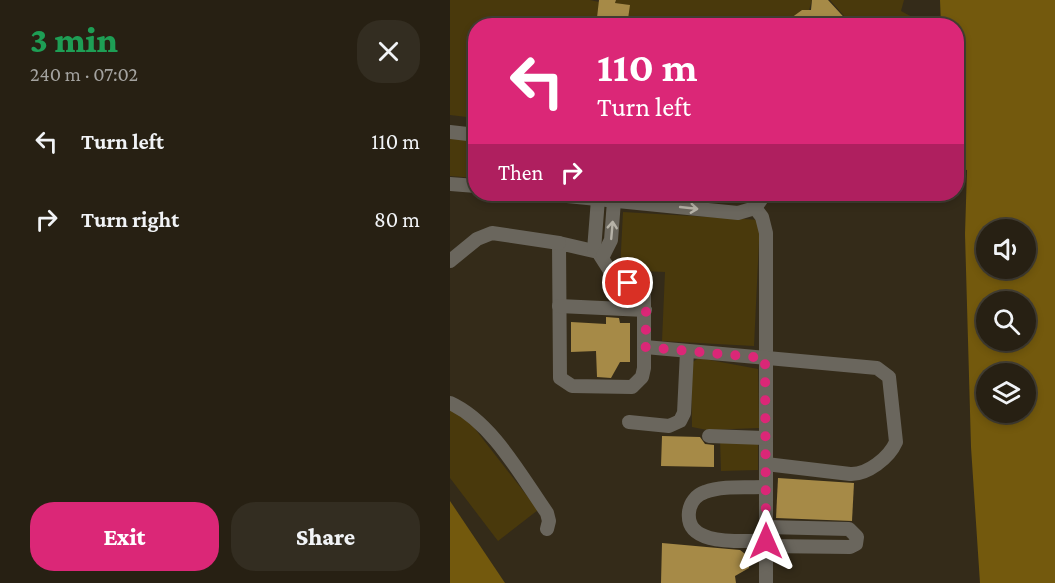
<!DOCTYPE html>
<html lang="en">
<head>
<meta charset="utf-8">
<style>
  body { margin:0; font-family:"Crimson Pro",serif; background:#332d21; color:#f1f3f6; height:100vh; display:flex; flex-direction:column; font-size:22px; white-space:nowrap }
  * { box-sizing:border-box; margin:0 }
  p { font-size:20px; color:#a4a3a0 }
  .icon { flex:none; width:33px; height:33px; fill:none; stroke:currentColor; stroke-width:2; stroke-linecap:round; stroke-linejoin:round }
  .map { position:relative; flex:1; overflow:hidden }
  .sheet { display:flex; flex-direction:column; background:#272013; width:450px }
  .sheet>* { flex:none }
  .banner { position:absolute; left:18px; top:18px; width:496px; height:183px; border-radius:24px; box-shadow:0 3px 9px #0003,0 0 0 2px #433e33; background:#db2777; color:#fff; overflow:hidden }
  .buttons { position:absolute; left:526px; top:219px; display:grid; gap:12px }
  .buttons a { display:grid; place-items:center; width:60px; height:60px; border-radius:50%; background:#272013; box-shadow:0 3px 9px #0003,0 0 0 2px #433e33; font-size:30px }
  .pin { position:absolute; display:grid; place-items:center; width:51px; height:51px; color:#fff; margin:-26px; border:3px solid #fff; border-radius:50%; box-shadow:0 2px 6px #0007 }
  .me { position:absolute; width:66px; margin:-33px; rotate:0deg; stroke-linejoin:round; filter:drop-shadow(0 0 4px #0008) }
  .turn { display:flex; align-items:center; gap:21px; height:126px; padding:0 30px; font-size:27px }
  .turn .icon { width:78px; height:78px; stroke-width:2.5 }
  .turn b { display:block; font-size:42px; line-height:51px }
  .then { display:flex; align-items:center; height:57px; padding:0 30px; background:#0003; gap:12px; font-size:22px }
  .round { display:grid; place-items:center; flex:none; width:63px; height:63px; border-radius:24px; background:#332d21 }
  .head { display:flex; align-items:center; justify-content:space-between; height:102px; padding:0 30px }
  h1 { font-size:36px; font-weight:800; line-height:45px; color:#1e9e55 }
  .primary-button { display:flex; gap:12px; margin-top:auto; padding:12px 30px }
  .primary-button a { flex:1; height:69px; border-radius:24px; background:#db2777; color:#fff; font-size:24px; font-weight:800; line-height:69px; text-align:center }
  .primary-button a+a { background:#332d21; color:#f1f3f6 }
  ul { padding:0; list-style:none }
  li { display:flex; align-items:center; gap:18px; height:78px; padding:0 30px }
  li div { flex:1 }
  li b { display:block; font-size:22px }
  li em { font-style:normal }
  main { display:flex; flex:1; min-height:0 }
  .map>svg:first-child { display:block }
</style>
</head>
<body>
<main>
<section class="sheet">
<div class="head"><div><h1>3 min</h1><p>240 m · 07:02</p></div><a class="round"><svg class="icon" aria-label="close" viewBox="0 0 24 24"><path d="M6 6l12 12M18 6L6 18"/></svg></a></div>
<ul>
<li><svg class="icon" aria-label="left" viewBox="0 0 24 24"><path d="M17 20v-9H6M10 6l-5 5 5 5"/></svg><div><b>Turn left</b></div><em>110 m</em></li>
<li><svg class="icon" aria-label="right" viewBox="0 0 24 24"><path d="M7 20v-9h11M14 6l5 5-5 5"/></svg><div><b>Turn right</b></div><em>80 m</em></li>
</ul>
<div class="primary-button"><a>Exit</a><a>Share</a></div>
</section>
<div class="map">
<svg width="605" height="583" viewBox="0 0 605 583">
  <rect width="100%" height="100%" fill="#342b19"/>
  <g fill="#49390c">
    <polygon points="0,0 140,0 149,2 146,25 26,26 25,118 0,115"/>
    <polygon points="166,0 362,0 359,10 352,10 331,26 177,25 179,5 165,3"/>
    <polygon points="380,0 454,0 451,11 464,18 467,25 402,25"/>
    <polygon points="0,136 25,139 25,178 0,176"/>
    <polygon points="173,212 310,220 304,346 212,341 215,272 170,270"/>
    <polygon points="249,358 308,369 309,428 257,430 242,427 241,363"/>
    <polygon points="0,409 15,416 88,510 48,541 0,478"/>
    <polygon points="308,437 308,470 271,471 270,438"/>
  </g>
  <g fill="#73590d" fill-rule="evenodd">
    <path d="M 490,0 L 605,0 L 605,583 L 530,583 L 521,447 L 515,234 L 517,170 L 507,169 L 507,26 L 491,25 ZM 537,230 L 576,230 L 576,268 L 537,268 ZM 537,302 L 576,302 L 576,340 L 537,340 ZM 537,374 L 576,374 L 576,412 L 537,412 Z"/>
    <polygon points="0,501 55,583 0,583"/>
  </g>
  <g fill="#a68a47">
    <polygon points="149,0 166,0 165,3 180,5 177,26 146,26"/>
    <polygon points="362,0 378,0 402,26 330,26 352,10 361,10"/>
    <polygon points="156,317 169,318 170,323 180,323 180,362 170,362 161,378 147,377 146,351 121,352 121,322 156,324"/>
    <polygon points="212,436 250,437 255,444 264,445 264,467 211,466"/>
    <polygon points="328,478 404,483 402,521 326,518"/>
    <polygon points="212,543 290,550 299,557 299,568 285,576 286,583 211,583"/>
  </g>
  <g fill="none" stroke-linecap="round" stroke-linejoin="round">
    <g stroke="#6a665d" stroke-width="14">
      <polyline points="0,132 26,135"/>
      <polyline points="0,184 26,186"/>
      <polyline points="97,194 288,213 305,208 315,194"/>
      <polyline points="305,208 312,217 316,233 316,583"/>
      <polygon points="109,243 148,252 162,274 170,280 185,286 194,295 194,368 192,377 182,387 122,386 110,378"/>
      <polyline points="144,250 148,199"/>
      <polyline points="153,256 161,240 164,201"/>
      <polyline points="0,261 27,239 42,233 109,243"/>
      <polyline points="109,306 195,310"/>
      <path d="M 195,347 L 427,368 L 439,377 L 446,442 C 439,458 417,475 400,474 L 316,464"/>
      <path d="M 0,403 C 42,422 71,476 97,513 L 99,521 L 97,529"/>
      <polyline points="179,422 219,426 230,421 234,413 237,351"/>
      <polyline points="259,436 316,438"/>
      <path d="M 316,487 C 297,488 273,485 255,492 C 246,495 240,503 239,512 C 235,548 294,540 316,541"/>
      <polyline points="316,527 399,529 407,537 406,544 400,547 316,546"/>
    </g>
  </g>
  <defs><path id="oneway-shaft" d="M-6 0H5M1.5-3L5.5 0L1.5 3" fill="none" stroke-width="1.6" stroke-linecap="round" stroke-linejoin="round" transform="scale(1.5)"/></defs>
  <g stroke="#b6b2a7">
    <use href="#oneway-shaft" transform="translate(239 208) rotate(6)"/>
    <use href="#oneway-shaft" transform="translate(162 230) rotate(-85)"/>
  </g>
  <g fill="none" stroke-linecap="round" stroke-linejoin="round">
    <path stroke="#db2777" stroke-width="10" stroke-dasharray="0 18" d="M 178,283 C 203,292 195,326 195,347 L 315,358 L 316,541"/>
  </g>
</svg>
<div class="buttons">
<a><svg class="icon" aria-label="sound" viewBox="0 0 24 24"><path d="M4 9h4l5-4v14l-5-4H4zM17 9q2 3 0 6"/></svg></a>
<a><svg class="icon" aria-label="search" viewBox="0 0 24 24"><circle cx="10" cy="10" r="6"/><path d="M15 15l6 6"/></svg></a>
<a><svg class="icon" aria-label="layers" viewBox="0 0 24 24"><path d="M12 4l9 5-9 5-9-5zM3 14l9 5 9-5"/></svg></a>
</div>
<div class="pin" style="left:178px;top:283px;background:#d93025"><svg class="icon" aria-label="arrive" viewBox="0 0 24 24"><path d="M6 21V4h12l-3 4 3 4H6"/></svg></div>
<svg class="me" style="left:316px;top:541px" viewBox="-20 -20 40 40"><path d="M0-17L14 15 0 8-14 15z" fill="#db2777" stroke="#fff" stroke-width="4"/></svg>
<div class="banner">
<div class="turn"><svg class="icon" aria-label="left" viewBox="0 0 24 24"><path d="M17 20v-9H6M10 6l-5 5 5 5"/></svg><div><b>110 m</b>Turn left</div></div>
<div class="then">Then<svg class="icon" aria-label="right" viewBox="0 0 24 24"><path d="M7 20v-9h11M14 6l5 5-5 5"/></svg></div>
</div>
</div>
</main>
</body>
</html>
